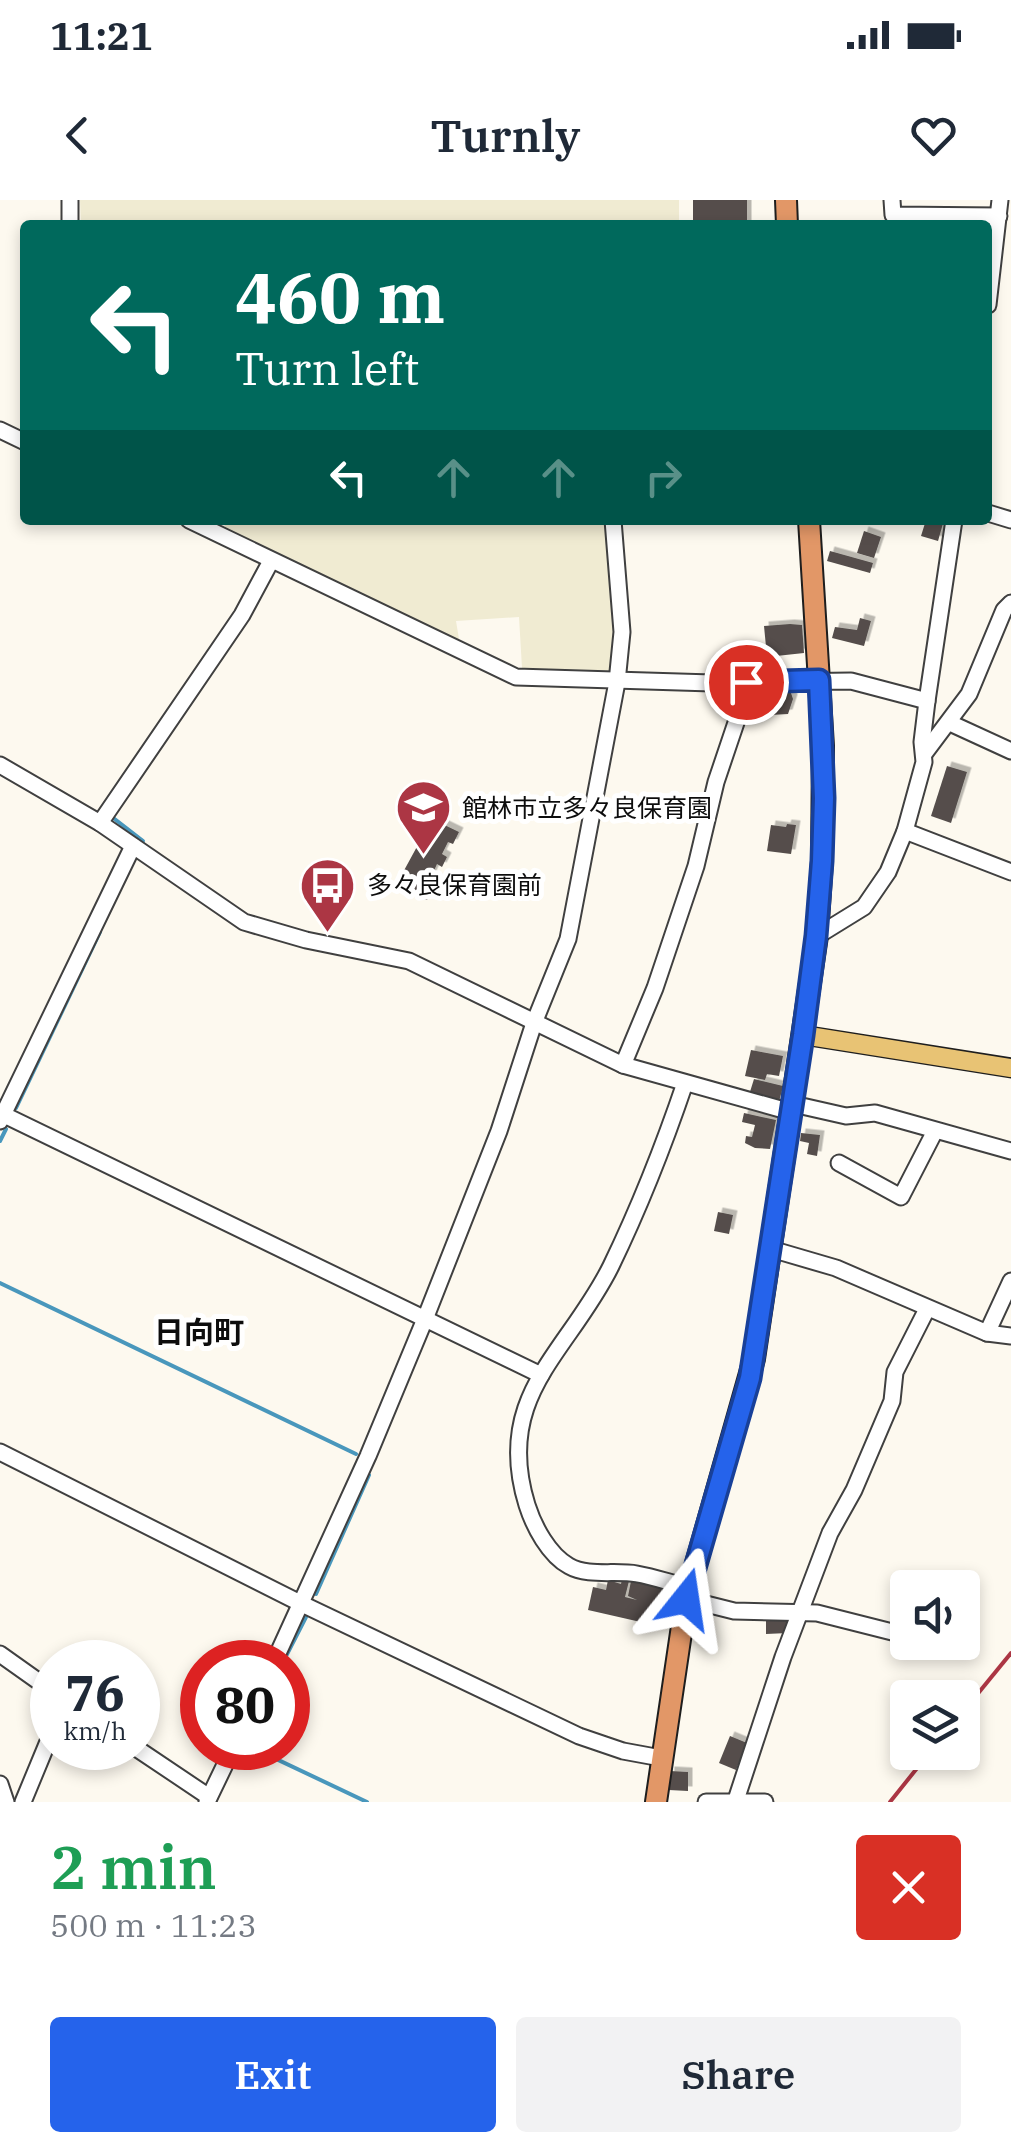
<!DOCTYPE html>
<html lang="en">
<head>
<meta charset="utf-8">
<style>
  body { margin:0; font-family:"IBM Plex Serif","Noto Sans JP",serif; background:#f2f2f3; color:#1f2937; height:100vh; display:flex; flex-direction:column; font-size:38px; white-space:nowrap }
  * { box-sizing:border-box; margin:0 }
  p { font-size:32px; color:#747a83 }
  .icon { flex:none; width:55px; height:55px; fill:none; stroke:currentColor; stroke-width:2; stroke-linecap:round; stroke-linejoin:round }
  .map { position:relative; height:1602px; overflow:hidden }
  .panel { display:flex; flex-direction:column; background:#fff; flex:1 }
  .panel>* { flex:none }
  .hud { position:absolute; left:20px; top:20px; width:972px; height:305px; border-radius:10px; box-shadow:0 5px 15px #0003; background:#00695c; color:#fff; overflow:hidden }
  .buttons { position:absolute; left:890px; top:1370px; display:grid; gap:20px }
  .buttons a { display:grid; place-items:center; width:90px; height:90px; border-radius:10px; background:#fff; box-shadow:0 5px 15px #0003; font-size:50px }
  .speed { position:absolute; left:30px; top:1440px; display:flex; gap:20px; font-size:50px; font-weight:700; text-align:center }
  .speed>* { display:grid; place-content:center; width:130px; height:130px; border-radius:50%; background:#fff; box-shadow:0 5px 15px #0003; line-height:1 }
  .speed small { font-size:25px; font-weight:400 }
  .speed .limit { border:15px solid #d22; background:#fff; color:#111 }
  .pin { position:absolute; display:grid; place-items:center; width:85px; height:85px; color:#fff; margin:-42px; border:5px solid #fff; border-radius:50%; box-shadow:0 2px 10px #0007 }
  .me { position:absolute; width:110px; margin:-55px; rotate:15deg; stroke-linejoin:round; filter:drop-shadow(0 0 8px #0008) }
  .turn { display:flex; align-items:center; gap:35px; height:210px; padding:0 50px; font-size:45px }
  .turn .icon { width:130px; height:130px; stroke-width:2.5 }
  .turn b { display:block; font-size:70px; line-height:85px }
  .lanes { display:flex; align-items:center; height:95px; padding:0 50px; background:#0003; justify-content:center; gap:50px; direction:ltr }
  .lanes .off { opacity:.35 }
  .round { display:grid; place-items:center; flex:none; width:105px; height:105px; border-radius:10px; background:#f2f2f3 }
  .headline { display:flex; align-items:center; justify-content:space-between; height:170px; padding:0 50px }
  h1 { font-size:60px; font-weight:600; line-height:75px; color:#1e9e55 }
  .cta { display:flex; gap:20px; margin-top:auto; padding:20px 50px }
  .cta a { flex:1; height:115px; border-radius:10px; background:#2563eb; color:#fff; font-size:40px; font-weight:600; line-height:115px; text-align:center }
  .cta a+a { background:#f2f2f3; color:#1f2937 }
  .status { display:flex; justify-content:space-between; align-items:center; height:70px; padding:0 50px; background:#fff; direction:ltr }
  .status svg { height:28px; fill:currentColor }
  header { display:flex; justify-content:space-between; align-items:center; height:130px; padding:0 50px; background:#fff; font-size:45px; font-weight:600 }
  .map>svg:first-child { display:block }
</style>
</head>
<body>
<div class="status"><b>11:21</b><svg viewBox="0 0 49 12"><path d="M0 12V9h3v3zM5 12V6h3v6zM10 12V3h3v9zM15 12V0h3v12zM26 1h20v11H26zM47 4h2v5h-2z"/></svg></div>
<header><svg class="icon" aria-label="back" viewBox="0 0 24 24"><path d="M15 5l-7 7 7 7"/></svg>Turnly<svg class="icon" aria-label="heart" viewBox="0 0 24 24"><path d="M12 20l-8-8c-3-5 5-10 8-4 3-6 11-1 8 4z"/></svg></header>
<div class="map">
<svg width="1011" height="1602" viewBox="0 0 1011 1602">
  <defs>
    <filter id="shadow"><feDropShadow dx="4.5" dy="-4.5" stdDeviation="0" flood-color="#0004"/></filter>
  </defs>
  <rect width="100%" height="100%" fill="#fdf9ef"/>
  <g fill="#f0ebd2">
    <polygon points="80,0 679,0 679,25 81,25"/>
    <polygon points="225,320 610,320 619,434 612,475 522,468 519,417 456,421 460,445 225,329"/>
  </g>
  <g fill="none" stroke-linecap="round" stroke-linejoin="round">
    <g stroke="#4997bc" stroke-width="4">
      <polyline points="112,617 143,641"/>
      <polyline points="16,908 100,732"/>
      <polyline points="0,941 6,929"/>
      <polyline points="0,1083 356,1254"/>
      <polyline points="316,1394 369,1275"/>
      <polyline points="283,1462 306,1417"/>
      <polyline points="253,1548 367,1602"/>
    </g>
  </g>
  <g fill="#544e4b" filter="url(#shadow)">
    <rect x="693" y="0" width="54" height="25"/>
    <polygon points="926,320 944,320 938,341 921,336"/>
    <polygon points="864,331 881,337 874,358 857,353"/>
    <polygon points="830,351 873,363 870,373 827,361"/>
    <polygon points="860,418 871,421 864,446 832,438 835,427 857,430"/>
    <polygon points="790,424 802,425 804,453 767,457 764,426"/>
    <polygon points="770,490 790,490 793,499 788,514 770,515"/>
    <polygon points="947,566 967,572 951,623 931,616"/>
    <polygon points="432,619 459,632 453,644 448,642 442,654 447,657 442,667 437,664 432,675 438,678 427,700 400,691 400,686 404,678 401,676"/>
    <polygon points="787,624 796,625 791,654 767,651 771,625 786,627"/>
    <polygon points="751,850 783,856 779,876 767,874 765,880 745,876"/>
    <polygon points="754,879 783,886 779,902 749,895"/>
    <polygon points="744,913 776,920 770,949 755,948 745,943 746,936 752,937 755,925 742,922"/>
    <polygon points="801,933 820,935 817,956 807,954 809,943 800,941"/>
    <polygon points="718,1012 733,1015 729,1034 714,1031"/>
    <polygon points="622,1379 629,1381 625,1397 637,1400 628,1396 631,1381 668,1390 663,1412 649,1408 645,1423 588,1410 593,1387 606,1390 608,1380 621,1384"/>
    <polygon points="766,1417 788,1417 788,1433 766,1434"/>
    <polygon points="730,1536 747,1543 736,1570 719,1563"/>
    <polygon points="670,1571 688,1572 688,1591 669,1590"/>
  </g>
  <g fill="none" stroke-linecap="round" stroke-linejoin="round">
    <defs>
      <g id="minor">
        <polyline points="70,0 70,25"/>
        <polyline points="892,0 893,15 999,16"/>
        <polyline points="988,105 1000,0"/>
        <polyline points="0,230 25,242"/>
        <polyline points="988,313 1011,320"/>
        <polyline points="189,320 516,477 712,483 851,481 927,501"/>
        <polyline points="950,523 1011,551"/>
        <polyline points="924,554 969,494 1004,410 1011,403"/>
        <polyline points="0,565 100,623 244,722 306,740 409,761 623,865 791,912"/>
        <polyline points="100,623 242,415 271,361"/>
        <polyline points="905,631 1011,672"/>
        <polyline points="817,736 864,707 888,672 905,631 924,562 922,542 927,501 954,320"/>
        <polyline points="623,865 655,788 696,666 716,582 746,493 746,482"/>
        <path d="M 685,883 C 664,945 640,1006 611,1066 C 568,1153 493,1195 527,1305 C 534,1327 549,1355 569,1366 C 588,1377 616,1370 637,1374 C 654,1377 671,1383 688,1387"/>
        <polyline points="793,904 846,916 875,913 1011,951"/>
        <polyline points="0,913 541,1175"/>
        <polyline points="0,921 133,646"/>
        <polyline points="839,963 901,997 935,931"/>
        <polyline points="771,1049 836,1068 987,1133 1011,1136"/>
        <polyline points="987,1133 1011,1081"/>
        <polyline points="0,1252 302,1404 579,1536 623,1551 661,1558"/>
        <polyline points="686,1399 734,1411 817,1413 908,1436"/>
        <polyline points="935,1442 959,1448"/>
        <polyline points="0,1454 52,1491"/>
        <polyline points="274,1462 368,1256 425,1119 499,931 534,823 568,739 617,482 622,432 613,320"/>
        <polyline points="136,1548 209,1597"/>
        <polyline points="0,1584 6,1602"/>
        <polyline points="736,1600 783,1457 830,1333 854,1290 892,1201 895,1172 927,1109"/>
        <polyline points="23,1602 52,1532"/>
        <polyline points="207,1602 233,1548"/>
        <polyline points="706,1602 765,1602"/>
      </g>
      <polyline id="major" points="803,835 1011,868"/>
      <g id="highway">
        <polyline points="786,0 787,25"/>
        <polyline points="656,1602 686,1399 754,1159 817,736 822,661 823,546 809,320"/>
      </g>
    </defs>
    <use href="#minor" stroke="#404040" stroke-width="19"/>
    <use href="#major" stroke="#1e1e1e" stroke-width="21"/>
    <use href="#highway" stroke="#1e1e1e" stroke-width="24"/>
    <use href="#minor" stroke="#fff" stroke-width="15"/>
    <use href="#major" stroke="#e8c374" stroke-width="18"/>
    <use href="#highway" stroke="#e29767" stroke-width="20"/>
    <g stroke="#ac3644" stroke-width="4">
      <polyline points="962,1513 1011,1453"/>
      <polyline points="890,1602 930,1552"/>
    </g>
  </g>
  <g fill="none" stroke-linecap="round" stroke-linejoin="round">
    <defs>
      <polyline id="route" points="686,1399 750,1178 803,835 816,736 822,661 824,598 819,480 746,482"/>
    </defs>
    <use href="#route" stroke="#184099" stroke-width="25"/>
    <use href="#route" stroke="#2563eb" stroke-width="18"/>
  </g>
  <defs>
    <symbol id="school-pin" viewBox="-11 -11 22 30"><path d="M0 17L-7.5 6A9.5 9.5 0 1 1 7.5 6Z" fill="#ac3644" stroke="#fff"/><path d="M0-5L7-2L0 1L-7-2ZM-4 1L0 2.5L4 1V4Q0 6-4 4Z" fill="#fff"/></symbol>
    <symbol id="bus-pin" viewBox="-11 -11 22 30"><path d="M0 17L-7.5 6A9.5 9.5 0 1 1 7.5 6Z" fill="#ac3644" stroke="#fff"/><path d="M-5-6H5V4H4V6H2V4H-2V6H-4V4H-5ZM-3.5-4V0h7V-4ZM-3.5 1.2v1.5H-2V1.2ZM2 1.2v1.5H3.5V1.2Z" fill="#fff"/></symbol>
  </defs>
  <g fill-rule="evenodd">
    <use href="#school-pin" x="392" y="576" width="63" height="86"/>
    <use href="#bus-pin" x="296" y="654" width="63" height="86"/>
  </g>
  <g text-anchor="middle" stroke-width="10" stroke-linejoin="round" paint-order="stroke">
    <g font-size="25" fill="#0d0d0d" stroke="#fff" text-anchor="start">
      <text x="462" y="617">館林市立多々良保育園</text>
      <text x="367" y="694">多々良保育園前</text>
    </g>
    <g font-size="30" font-weight="bold" fill="#0d0d0d" stroke="#fff">
      <text x="199" y="1143">日向町</text>
    </g>
  </g>
</svg>
<div class="buttons">
<a><svg class="icon" aria-label="sound" viewBox="0 0 24 24"><path d="M4 9h4l5-4v14l-5-4H4zM17 9q2 3 0 6"/></svg></a>
<a><svg class="icon" aria-label="layers" viewBox="0 0 24 24"><path d="M12 4l9 5-9 5-9-5zM3 14l9 5 9-5"/></svg></a>
</div>
<div class="speed"><div>76<small>km/h</small></div><div class="limit">80</div></div>
<div class="pin" style="left:746px;top:482px;background:#d93025"><svg class="icon" aria-label="arrive" viewBox="0 0 24 24"><path d="M6 21V4h12l-3 4 3 4H6"/></svg></div>
<svg class="me" style="left:686px;top:1399px" viewBox="-20 -20 40 40"><path d="M0-17L14 15 0 8-14 15z" fill="#2563eb" stroke="#fff" stroke-width="4"/></svg>
<div class="hud">
<div class="turn"><svg class="icon" aria-label="left" viewBox="0 0 24 24"><path d="M17 20v-9H6M10 6l-5 5 5 5"/></svg><div><b>460 m</b>Turn left</div></div>
<div class="lanes"><svg class="icon" aria-label="left" viewBox="0 0 24 24"><path d="M17 20v-9H6M10 6l-5 5 5 5"/></svg><svg class="icon off" aria-label="ahead" viewBox="0 0 24 24"><path d="M12 20V5M6 11l6-6 6 6"/></svg><svg class="icon off" aria-label="ahead" viewBox="0 0 24 24"><path d="M12 20V5M6 11l6-6 6 6"/></svg><svg class="icon off" aria-label="right" viewBox="0 0 24 24"><path d="M7 20v-9h11M14 6l5 5-5 5"/></svg></div>
</div>
</div>
<section class="panel">
<div class="headline"><div><h1>2 min</h1><p>500 m · 11:23</p></div><a class="round" style="background:#d93025;color:#fff"><svg class="icon" aria-label="close" viewBox="0 0 24 24"><path d="M6 6l12 12M18 6L6 18"/></svg></a></div>
<div class="cta"><a>Exit</a><a>Share</a></div>
</section>
</body>
</html>
